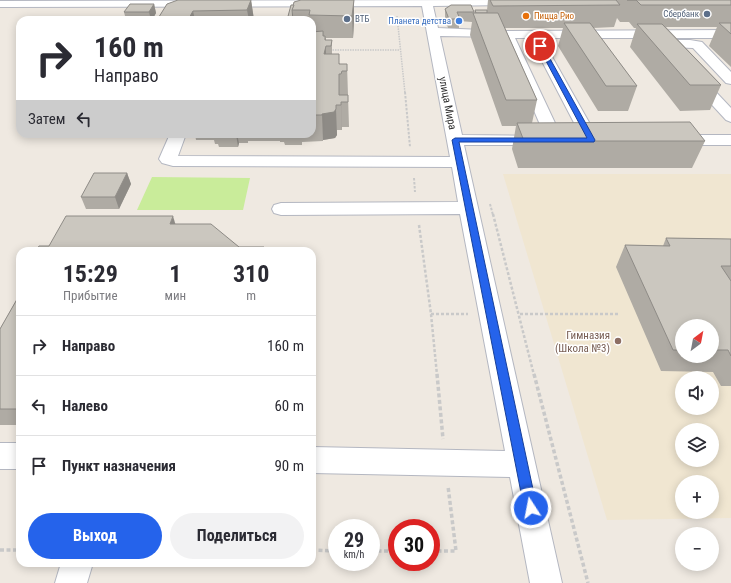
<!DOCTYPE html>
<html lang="ru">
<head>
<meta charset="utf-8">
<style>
  body { margin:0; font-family:"Roboto Condensed",sans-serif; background:#f2f2f3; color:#2b2b33; height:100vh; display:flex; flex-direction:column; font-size:15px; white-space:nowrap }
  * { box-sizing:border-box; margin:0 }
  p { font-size:13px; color:#7c7c81 }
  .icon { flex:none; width:22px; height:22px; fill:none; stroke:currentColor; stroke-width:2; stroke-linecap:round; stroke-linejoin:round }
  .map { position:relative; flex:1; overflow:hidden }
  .side { position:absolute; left:16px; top:247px; width:300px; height:320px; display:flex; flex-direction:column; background:#fff; border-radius:12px; box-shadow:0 2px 10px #0003 }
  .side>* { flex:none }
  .top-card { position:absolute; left:16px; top:16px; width:300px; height:122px; border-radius:12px; box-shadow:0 2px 10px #0003; background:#fff; color:#2b2b33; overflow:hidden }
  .needle { width:26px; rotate:32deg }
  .fabs { position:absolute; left:675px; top:319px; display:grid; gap:8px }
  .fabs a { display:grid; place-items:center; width:44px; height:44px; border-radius:50%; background:#fff; box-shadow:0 2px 10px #0003; font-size:20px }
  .speed { position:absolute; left:328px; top:519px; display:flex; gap:8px; font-size:20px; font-weight:700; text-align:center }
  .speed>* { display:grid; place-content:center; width:52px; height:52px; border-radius:50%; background:#fff; box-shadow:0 2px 10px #0003; line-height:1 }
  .speed small { font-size:10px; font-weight:400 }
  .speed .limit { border:6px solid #d22; background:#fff; color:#111 }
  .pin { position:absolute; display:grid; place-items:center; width:34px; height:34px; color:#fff; margin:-17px; border:2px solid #fff; border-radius:50%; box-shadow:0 1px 4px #0007 }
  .me { position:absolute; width:44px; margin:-22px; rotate:349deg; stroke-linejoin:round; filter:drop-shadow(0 0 3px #0008) }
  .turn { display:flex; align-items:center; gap:14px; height:84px; padding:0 12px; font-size:18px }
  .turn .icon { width:52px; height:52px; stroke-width:2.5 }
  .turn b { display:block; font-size:28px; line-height:34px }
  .then { display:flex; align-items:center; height:38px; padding:0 12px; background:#0003; gap:8px; font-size:15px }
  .eta { display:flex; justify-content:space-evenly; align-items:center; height:68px; text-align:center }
  .eta b { font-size:24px; font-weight:700; line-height:28px }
  .button { display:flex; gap:8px; margin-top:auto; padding:8px 12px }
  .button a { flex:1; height:46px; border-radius:24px; background:#2563eb; color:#fff; font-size:16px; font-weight:700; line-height:46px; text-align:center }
  .button a+a { background:#f2f2f3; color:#2b2b33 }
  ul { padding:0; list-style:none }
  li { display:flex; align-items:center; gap:12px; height:60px; padding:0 12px; border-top:1px solid #e1e1e2 }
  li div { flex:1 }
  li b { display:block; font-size:15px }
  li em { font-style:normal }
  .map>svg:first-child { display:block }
</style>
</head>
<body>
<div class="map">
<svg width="731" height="583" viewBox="0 0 731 583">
  <rect width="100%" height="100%" fill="#efe9e1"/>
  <path fill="#f0e6d1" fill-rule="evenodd" d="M 503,174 L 731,174 L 731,518 L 607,520 ZM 682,326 L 712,326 L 712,356 L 682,356 ZM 682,378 L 712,378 L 712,408 L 682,408 ZM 682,430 L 712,430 L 712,460 L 682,460 ZM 682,482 L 712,482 L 712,512 L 682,512 Z"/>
  <polygon fill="#c9ec9a" points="152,177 250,178 243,210 137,210"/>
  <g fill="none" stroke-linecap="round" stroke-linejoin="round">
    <defs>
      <g id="minor">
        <path d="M 522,0 L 524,2 L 522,4 L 518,5 L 433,6 L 438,28 L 504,31 L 731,30 L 731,38 L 515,38 L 563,140 L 561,143 L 555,145 L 548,142 L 542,145 L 464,145 L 562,583 L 530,583 L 510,477 L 312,473 L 312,447 L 505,451 L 460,214 L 281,215 L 274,213 L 272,209 L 274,205 L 281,203 L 458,202 L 452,167 L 173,166 L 162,163 L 159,159 L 170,134 L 186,134 L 178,156 L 450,157 L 422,6 L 0,7 L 0,1 ZM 440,36 L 502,37 L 545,136 L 462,135 Z"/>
        <polygon points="673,40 690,40 702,42 731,72 731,84 726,83 693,48 668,47 667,44 668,41"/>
        <polygon points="540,42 545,43 546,46 599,140 597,143 591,145 585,143 583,140 534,46 535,43"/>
        <polygon points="694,73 699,74 731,108 731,122 726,120 689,80 687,77 689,74"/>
        <polygon points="675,135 731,135 731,145 675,145 669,143 667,140 669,137"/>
        <rect x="0" y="443" width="20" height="26"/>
        <polygon points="61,563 93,563 87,583 55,583"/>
      </g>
    </defs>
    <use href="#minor" stroke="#b4b7c1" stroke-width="2"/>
    <g stroke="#c9c9c9" stroke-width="1.5" stroke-dasharray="1.5 1" stroke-linecap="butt">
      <polyline points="397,16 405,93"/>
      <polyline points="330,50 400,50"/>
    </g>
    <g stroke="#c9c9c9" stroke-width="2" stroke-dasharray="2.5 1.5" stroke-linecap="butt">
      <polyline points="405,92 410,147"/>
      <polyline points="414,178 415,192"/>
      <polyline points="490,204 493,215"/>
    </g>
    <g stroke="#c9c9c9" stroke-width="2.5" stroke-dasharray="3 2" stroke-linecap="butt">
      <polyline points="493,214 534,375"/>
      <polyline points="419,225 431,314 437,375"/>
      <polyline points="431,314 468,314"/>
      <polyline points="520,314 620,314"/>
    </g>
    <g stroke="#c9c9c9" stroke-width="3.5" stroke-dasharray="4 2.5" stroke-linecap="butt">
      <polyline points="437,374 443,439"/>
      <polyline points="534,374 588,583"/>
      <polyline points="0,550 20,550"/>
      <polyline points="312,550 337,551"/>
      <polyline points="371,551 397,551"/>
      <polyline points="431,551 456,551 448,486"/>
    </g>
    <use href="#minor" fill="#fff" fill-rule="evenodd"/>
  </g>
  <g fill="#afaba4" fill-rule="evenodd">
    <polygon points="251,0 254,20 157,20 167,4"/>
    <polygon points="354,0 354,21 353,38 326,38 326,40 332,40 332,54 340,64 347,64 349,127 342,127 342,130 337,130 337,135 335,138 323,140 323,141 302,142 302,145 285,145 284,142 280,142 280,141 248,141 248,143 239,143 238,147 219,147 218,144 215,144 214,140 196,140 195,134 312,134 312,20 287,20 291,5"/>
    <polygon points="488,0 731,0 731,67 709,46 717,27 666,27 721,85 710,110 680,111 630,47 636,28 634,28 629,22 620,22 617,18 614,27 593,28 637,86 628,111 598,111 558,46 563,28 505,28 537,100 532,123 705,141 692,168 518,168 512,149 516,126 502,126 470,35 472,22 459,21 459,28 448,28 445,18 445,9 471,5 474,13 475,10 487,10"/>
    <polygon points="154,4 156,13 152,20 126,20 124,12"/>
    <polygon points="127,173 131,184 119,209 86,209 81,197"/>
    <path d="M 666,238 L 731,239 L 731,386 L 721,386 L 713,372 L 661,371 L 616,267 L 625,245 L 663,246 ZM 682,326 L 712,326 L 712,356 L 682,356 Z"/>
    <polygon points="20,294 20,425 0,425 0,329"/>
  </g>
  <g fill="#8e8b86">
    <polygon points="251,0 254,20 249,20 247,10"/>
    <polygon points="354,0 354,21 353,38 352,16"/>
    <polygon points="154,4 156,13 152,20 151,20 149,12"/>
    <polygon points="193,11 195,20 188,20"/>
    <polygon points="323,31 324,52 325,36 327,70 325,78 323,36"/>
    <polygon points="341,102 342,127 342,130 341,105"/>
    <polygon points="336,109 337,135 335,138 323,140 323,141 322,114"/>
    <polygon points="236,134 237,134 239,143 238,147"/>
    <polygon points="127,173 131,184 119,209 115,197"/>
    <polygon points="173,216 178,233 170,224"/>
  </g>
  <g fill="#cbc7bf" stroke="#8e8b86">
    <polygon points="178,0 251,0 247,10 193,11 188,20 157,20 167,4"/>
    <polygon points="301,0 354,0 352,16 309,15 310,10 292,10 294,2"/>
    <polygon points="490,0 616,0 620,5 493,6"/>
    <polygon points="627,0 731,0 731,5 641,5 636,0"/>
    <polygon points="130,4 154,4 149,12 124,12"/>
    <polygon points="291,5 294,5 292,10 293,20 287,20"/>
    <polygon points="451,5 471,5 474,12 457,12 460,19 449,19 445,9"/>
    <polygon points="475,10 487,10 487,13 476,13"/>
    <polygon points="473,13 498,13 537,100 506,100"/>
    <polygon points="564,23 590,23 637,86 606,86"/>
    <polygon points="719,23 731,23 731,34"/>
    <polygon points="637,24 662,24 721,85 690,85"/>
    <polygon points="323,31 323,36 325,36 325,40 332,40 331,46 326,46 324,54 339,54 339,64 347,64 347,71 342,71 341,74 339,74 339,95 348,95 348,102 341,102 341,105 336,105 336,109 334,112 322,114 322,115 312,115 312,32"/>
    <polygon points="690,122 705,141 524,141 517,123"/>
    <polygon points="94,173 127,173 115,197 81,197"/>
    <polygon points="66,216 173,216 170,224 211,224 239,247 264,247 264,251 36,251 39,246 49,246"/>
    <polygon points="666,238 731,239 731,266 721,266 731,281 731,356 728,350 712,350 712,326 682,326 682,350 673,350 625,245 670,246"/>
    <polygon points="20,294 20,409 0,409 0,329"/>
  </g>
  <polygon fill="#2563eb" stroke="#184099" points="540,44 543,46 595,140 594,142 459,142 537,508 535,513 531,514 526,513 524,508 452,140 455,138 587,138 538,46"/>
  <g fill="#5c6f8a" stroke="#fff" stroke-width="1.5">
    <circle cx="707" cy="14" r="4"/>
    <circle cx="347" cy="19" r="4"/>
  </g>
  <circle fill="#e8710a" stroke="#fff" stroke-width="1.5" cx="526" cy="16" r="4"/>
  <circle fill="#3f7fe0" stroke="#fff" stroke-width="1.5" cx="459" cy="21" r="4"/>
  <circle fill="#8d6e63" stroke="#fff" stroke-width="1.5" cx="618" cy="341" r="4"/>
  <g text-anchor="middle" stroke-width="3" stroke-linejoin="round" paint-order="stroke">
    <g font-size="9" fill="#4e5e75" stroke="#fff" text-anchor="end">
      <text x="699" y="17">Сбербанк</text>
      <text x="355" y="22" text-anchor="start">ВТБ</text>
    </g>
    <g font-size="9" fill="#c56008" stroke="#fff" text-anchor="start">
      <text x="534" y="19">Пицца Рио</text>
    </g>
    <g font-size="9" fill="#366cbe" stroke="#fff" text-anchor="end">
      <text x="451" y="24">Планета детства</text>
    </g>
    <g font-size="11" fill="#2e2e2e" stroke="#fff">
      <text transform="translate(448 103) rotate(79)" y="4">улица Мира</text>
    </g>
    <g font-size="11" fill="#785e54" stroke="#fff" text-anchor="end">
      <text x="610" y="339">Гимназия<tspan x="610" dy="13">(Школа №3)</tspan></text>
    </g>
  </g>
</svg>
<div class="fabs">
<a><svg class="needle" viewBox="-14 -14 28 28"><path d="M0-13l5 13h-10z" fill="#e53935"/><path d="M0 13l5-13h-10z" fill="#7c7c81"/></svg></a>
<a><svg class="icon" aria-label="sound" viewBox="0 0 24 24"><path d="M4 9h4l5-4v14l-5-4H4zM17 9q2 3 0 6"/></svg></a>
<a><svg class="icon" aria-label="layers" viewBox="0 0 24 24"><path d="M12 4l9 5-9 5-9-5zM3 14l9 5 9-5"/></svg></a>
<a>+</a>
<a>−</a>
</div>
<div class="speed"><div>29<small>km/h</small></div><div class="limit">30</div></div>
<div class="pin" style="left:540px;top:46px;background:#d93025"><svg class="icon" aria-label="arrive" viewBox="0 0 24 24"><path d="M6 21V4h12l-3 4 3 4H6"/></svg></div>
<svg class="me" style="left:531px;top:508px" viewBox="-20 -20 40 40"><circle r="17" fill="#2563eb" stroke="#fff" stroke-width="3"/><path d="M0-11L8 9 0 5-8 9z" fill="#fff"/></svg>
<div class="top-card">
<div class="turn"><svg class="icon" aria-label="right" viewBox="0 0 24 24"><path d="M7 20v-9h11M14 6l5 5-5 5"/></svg><div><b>160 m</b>Направо</div></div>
<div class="then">Затем<svg class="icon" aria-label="left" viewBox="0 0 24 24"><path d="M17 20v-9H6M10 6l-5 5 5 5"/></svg></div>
</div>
<section class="side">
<div class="eta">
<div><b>15:29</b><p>Прибытие</p></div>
<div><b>1</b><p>мин</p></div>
<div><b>310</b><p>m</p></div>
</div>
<ul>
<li><svg class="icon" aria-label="right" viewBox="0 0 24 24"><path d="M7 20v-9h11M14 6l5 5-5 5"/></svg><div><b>Направо</b></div><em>160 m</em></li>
<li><svg class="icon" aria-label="left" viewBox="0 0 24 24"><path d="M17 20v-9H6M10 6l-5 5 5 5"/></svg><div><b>Налево</b></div><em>60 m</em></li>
<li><svg class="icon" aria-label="arrive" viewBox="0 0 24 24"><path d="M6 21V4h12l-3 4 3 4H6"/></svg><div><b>Пункт назначения</b></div><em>90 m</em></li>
</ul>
<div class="button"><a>Выход</a><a>Поделиться</a></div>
</section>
</div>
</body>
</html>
